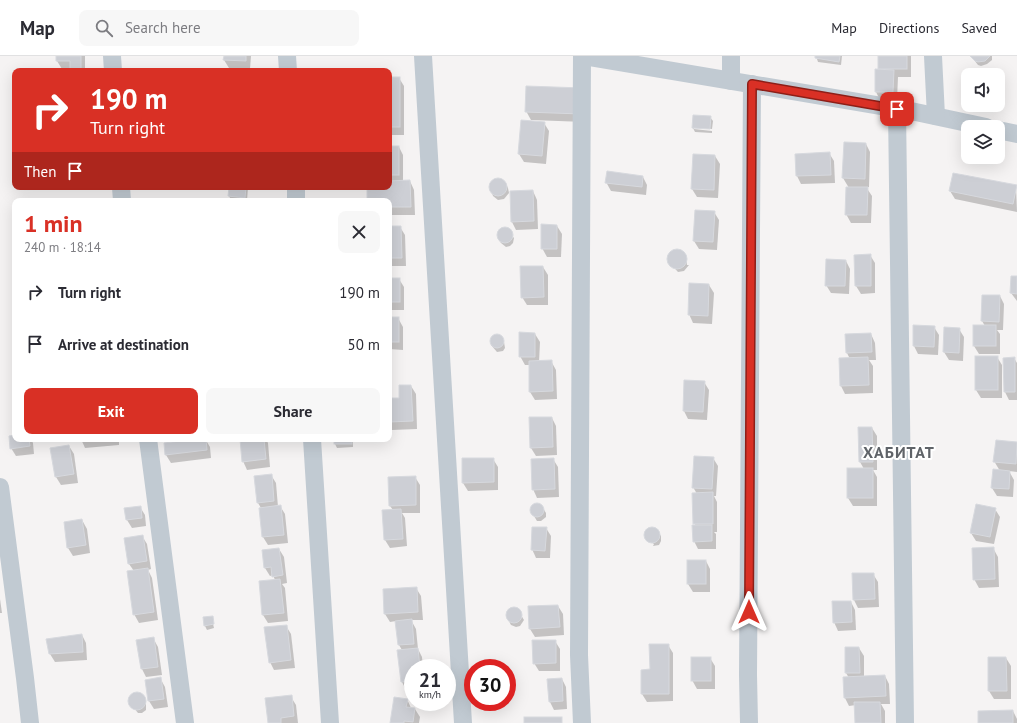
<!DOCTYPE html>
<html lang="en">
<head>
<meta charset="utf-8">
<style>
  body { margin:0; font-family:"PT Sans",sans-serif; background:#f7f7f7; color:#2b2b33; height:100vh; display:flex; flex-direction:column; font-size:15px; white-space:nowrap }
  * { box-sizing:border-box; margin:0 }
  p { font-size:13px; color:#7c7c81 }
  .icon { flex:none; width:22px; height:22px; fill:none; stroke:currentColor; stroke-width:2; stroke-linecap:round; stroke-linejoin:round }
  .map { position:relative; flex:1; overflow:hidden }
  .drawer { position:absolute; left:12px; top:142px; width:380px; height:244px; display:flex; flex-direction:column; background:#fff; border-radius:8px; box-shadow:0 4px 16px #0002 }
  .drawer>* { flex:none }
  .guide { position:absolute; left:12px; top:12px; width:380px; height:122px; border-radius:8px; box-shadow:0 4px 16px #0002; background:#d93025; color:#fff; overflow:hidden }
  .controls { position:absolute; left:961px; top:12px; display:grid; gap:8px }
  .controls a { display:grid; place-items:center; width:44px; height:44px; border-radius:8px; background:#fff; box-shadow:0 4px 16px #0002; font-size:20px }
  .speed { position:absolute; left:404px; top:603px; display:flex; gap:8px; font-size:20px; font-weight:700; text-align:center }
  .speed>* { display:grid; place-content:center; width:52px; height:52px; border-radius:50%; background:#fff; box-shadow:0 4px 16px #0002; line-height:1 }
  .speed small { font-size:10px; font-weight:400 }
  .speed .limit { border:6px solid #d22; background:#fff; color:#111 }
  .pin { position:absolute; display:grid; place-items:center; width:34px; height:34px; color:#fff; margin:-17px; border-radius:8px; box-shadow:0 2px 6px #0006 }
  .me { position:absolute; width:44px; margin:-22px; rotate:0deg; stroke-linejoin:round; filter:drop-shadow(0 0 3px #0008) }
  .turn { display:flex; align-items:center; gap:14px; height:84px; padding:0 12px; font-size:18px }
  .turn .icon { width:52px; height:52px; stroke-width:2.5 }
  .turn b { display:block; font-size:28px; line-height:34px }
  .then { display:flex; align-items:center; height:38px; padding:0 12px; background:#0003; gap:8px; font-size:15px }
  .round { display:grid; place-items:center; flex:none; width:42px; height:42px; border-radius:8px; background:#f7f7f7 }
  .summary { display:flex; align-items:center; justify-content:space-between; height:68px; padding:0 12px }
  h1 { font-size:24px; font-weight:800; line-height:30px; color:#d93025 }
  .button { display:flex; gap:8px; margin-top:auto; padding:8px 12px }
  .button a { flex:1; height:46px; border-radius:8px; background:#d93025; color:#fff; font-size:16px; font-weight:800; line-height:46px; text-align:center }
  .button a+a { background:#f7f7f7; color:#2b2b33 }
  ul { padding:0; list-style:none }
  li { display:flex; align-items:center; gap:12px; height:52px; padding:0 12px }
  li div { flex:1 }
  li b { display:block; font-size:15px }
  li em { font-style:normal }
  header { display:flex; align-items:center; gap:24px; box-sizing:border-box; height:56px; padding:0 20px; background:#fff; border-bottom:1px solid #e1e1e2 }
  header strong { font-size:19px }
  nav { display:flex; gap:22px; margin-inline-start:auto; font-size:14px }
  .search { width:280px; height:36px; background:#f7f7f7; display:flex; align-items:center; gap:10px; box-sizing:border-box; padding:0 14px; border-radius:8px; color:#7c7c81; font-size:15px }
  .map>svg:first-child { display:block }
</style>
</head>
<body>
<header>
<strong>Map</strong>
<div class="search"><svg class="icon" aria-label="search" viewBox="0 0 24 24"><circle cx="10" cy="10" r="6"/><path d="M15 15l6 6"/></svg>Search here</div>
<nav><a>Map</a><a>Directions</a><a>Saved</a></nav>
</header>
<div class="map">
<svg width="1017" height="667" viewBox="0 0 1017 667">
  <rect width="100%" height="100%" fill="#f5f3f3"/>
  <g fill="#0003">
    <polygon points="57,0 85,0 85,15 71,15 71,13 62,13 57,5"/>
    <polygon points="225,0 251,0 250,13 229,12 224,4"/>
    <polygon points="816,0 842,0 841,9 818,6"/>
    <polygon points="879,0 911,0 911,21 898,21 897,44 880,44 876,36 879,14"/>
    <polygon points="971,0 992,0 992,4 987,8 981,10 978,9"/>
    <polygon points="389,22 399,22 404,30 404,79 389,79"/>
    <polygon points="582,33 585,66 531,64 526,55"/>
    <polygon points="694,60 710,61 713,65 712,73 694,71 694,73 712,75 712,77 695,76 693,72"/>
    <polygon points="544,67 549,75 546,108 524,106 519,98"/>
    <polygon points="866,88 870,96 869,131 866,131 872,140 871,167 851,167 846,158 849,132 843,122"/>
    <polygon points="389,91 399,91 403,99 403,125 410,125 414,134 415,159 389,159 389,145 368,145 368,131 389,131"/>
    <polygon points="829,97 834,105 835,127 801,128 797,120"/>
    <polygon points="694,99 715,100 720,108 718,142 697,141 692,133"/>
    <polygon points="643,121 647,129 646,139 611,135 606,126"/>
    <polygon points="499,123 506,128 508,132 509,137 504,143 498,144 493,140 490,130 494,124"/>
    <polygon points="1016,130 1017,156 955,143 950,135"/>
    <polygon points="230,131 248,131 247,145 231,144 229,140"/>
    <polygon points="533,135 537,144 538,173 516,174 512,166"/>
    <polygon points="695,155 714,156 719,164 717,194 699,193 694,185"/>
    <polygon points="557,170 562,178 561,201 547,201 542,192"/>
    <polygon points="389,171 400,171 405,179 406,210 389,210"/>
    <polygon points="502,173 506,173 514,182 513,187 510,190 506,191 501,187 498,183 499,176"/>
    <polygon points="675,194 681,194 686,199 687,209 689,209 684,215 678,216 669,206 669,200"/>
    <polygon points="870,199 875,207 875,237 861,238 856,230"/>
    <polygon points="846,205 850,213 849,238 831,237 826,229"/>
    <polygon points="543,211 548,219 548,249 527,249 522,241"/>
    <polygon points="1017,221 1017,245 1011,237"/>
    <polygon points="389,223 399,223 404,231 404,254 389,254"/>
    <polygon points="709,229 714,237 712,268 693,267 689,258"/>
    <polygon points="983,240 1000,240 1004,248 1003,274 997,274 1000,278 1000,298 979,298 974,290 974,270 985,270 982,265"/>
    <polygon points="389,262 398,262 403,271 403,294 389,293"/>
    <polygon points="914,270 934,271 939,279 938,299 918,298 914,290"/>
    <polygon points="945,272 959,273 964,281 963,305 949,304 944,296"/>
    <polygon points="535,278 540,286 539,306 551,305 556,314 557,343 535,344 530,336 530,309 525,309 520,300"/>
    <polygon points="871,278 875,287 876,304 869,304 873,310 873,337 845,338 841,330 840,303 850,303 847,297 846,279"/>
    <polygon points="498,279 502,281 504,286 505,292 503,295 497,296 491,289 491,282 494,280"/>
    <polygon points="976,301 997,301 1002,309 1002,342 981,342 976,334"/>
    <polygon points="1014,302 1017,307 1017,344 1009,344 1005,336 1004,303"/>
    <polygon points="685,325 704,326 709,334 707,364 688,363 684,355"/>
    <polygon points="411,330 416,338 417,373 392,374 389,368 389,343 400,343"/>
    <polygon points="552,362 556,370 557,399 536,400 531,392"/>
    <polygon points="859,372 872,372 877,380 877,414 873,414 877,421 877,450 853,450 848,442 864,413 860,406"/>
    <polygon points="15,380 15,383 31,383 33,387 34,398 16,400 11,392"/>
    <polygon points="81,383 119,383 119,389 85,392"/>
    <polygon points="177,383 208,383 209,386 207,386 210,391 211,402 171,407 166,399 178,386"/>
    <polygon points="241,383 266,383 268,387 270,411 247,414 243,405"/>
    <polygon points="335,383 353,383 353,391 337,392 335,388"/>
    <polygon points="997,385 1017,387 1017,416 1009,415 1014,424 1013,441 997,440 992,432 1000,415 994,405"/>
    <polygon points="69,390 74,398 78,427 61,429 56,421"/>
    <polygon points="713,402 718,410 716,440 714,440 717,446 717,476 714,476 716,478 716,493 698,493 694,485 697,438 693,431"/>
    <polygon points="463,403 493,403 498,411 498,434 468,435 463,427"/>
    <polygon points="553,403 558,411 559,441 537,442 533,433"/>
    <polygon points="271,419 276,427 278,451 280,450 285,458 288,487 268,489 263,481 261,452 258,447"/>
    <polygon points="415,421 420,429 420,457 402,457 405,462 407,490 390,492 385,484 393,454 390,450"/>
    <polygon points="537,448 541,449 546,457 546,461 541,465 537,465 531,455 533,450"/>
    <polygon points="140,451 145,459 146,470 132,472 127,464 126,453"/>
    <polygon points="995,453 1000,461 994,488 976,485 971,477"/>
    <polygon points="82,464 87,473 90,497 73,500 68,492"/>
    <polygon points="546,472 551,480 550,502 536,502 532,493"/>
    <polygon points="655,472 661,480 661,485 659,489 653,490 654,488 647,483 646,476 648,473"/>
    <polygon points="142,480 147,488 151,513 148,514 152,522 158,564 139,567 134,558 134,515 129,508 125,483"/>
    <polygon points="993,492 998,501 999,531 979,532 974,523"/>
    <polygon points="279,493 284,501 287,527 282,528 285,532 288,565 268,567 263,559 260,526 275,524 273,519 270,520 265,512"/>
    <polygon points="688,505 706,505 710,513 710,536 693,536 688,528"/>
    <polygon points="873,518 878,526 879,551 858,552 854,544"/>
    <polygon points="416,532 421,540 423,564 411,564 416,573 418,593 422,601 423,612 413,612 413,633 406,634 402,626 402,594 399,589 396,565 390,566 385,558"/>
    <polygon points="0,543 2,557 0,557"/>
    <polygon points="851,546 855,554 856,574 838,575 834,566"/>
    <polygon points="558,550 563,558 564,579 535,581 530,573"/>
    <polygon points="514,552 518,554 524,564 520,570 516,571 511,569 506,560 509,554"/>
    <polygon points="212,561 214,564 212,564 214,572 207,574 205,570"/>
    <polygon points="286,570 291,578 295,612 274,614 270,606"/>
    <polygon points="82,579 86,587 87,604 55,606 50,598"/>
    <polygon points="153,582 158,591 162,619 146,621 142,613 138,585"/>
    <polygon points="555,585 560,593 560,615 539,615 534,607"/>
    <polygon points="668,589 673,597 673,645 647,646 642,638 651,614"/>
    <polygon points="859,592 864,600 864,621 885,620 889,628 890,648 881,648 885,655 885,667 856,667 856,649 849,650 845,642 849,622 846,617"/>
    <polygon points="710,602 715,610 715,633 697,633 692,624"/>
    <polygon points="1006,602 1011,610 1011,643 994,643 989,635"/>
    <polygon points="160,622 165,631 168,651 154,653 149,645 147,624"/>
    <polygon points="562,623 566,631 567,653 554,654 550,646"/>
    <polygon points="138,638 144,642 146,646 146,654 142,657 138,657 130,647 130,642 133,639"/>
    <polygon points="291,641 296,649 298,667 269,667"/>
    <polygon points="407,643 411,652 415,653 420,661 419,667 391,667"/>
    <polygon points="1013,655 1017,663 1017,667 979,667"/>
  </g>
  <g fill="#cdcfd5" stroke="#d7d9de">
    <polygon points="56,0 81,0 81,15 70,15 70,5 56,5"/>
    <polygon points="224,0 246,0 246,5 223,4"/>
    <polygon points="815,0 840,0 839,6 815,2"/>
    <rect x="878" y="0" width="29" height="13"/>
    <polygon points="970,0 990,0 985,5 978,6 975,5"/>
    <polygon points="875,13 894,14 893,36 875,36"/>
    <rect x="389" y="21" width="11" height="50"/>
    <polygon points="526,30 582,32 581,58 525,56"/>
    <polygon points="693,59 711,60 710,73 692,72"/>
    <polygon points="521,64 545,66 542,100 518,98"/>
    <polygon points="844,86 866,87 865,123 842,122"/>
    <rect x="389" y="90" width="10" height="29"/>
    <polygon points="830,96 831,119 796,120 795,98"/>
    <polygon points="693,98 715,99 714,134 691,133"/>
    <polygon points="607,115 643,120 642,131 605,127"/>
    <polygon points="953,117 1017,129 1013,148 949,135"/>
    <circle cx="498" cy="131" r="9"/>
    <polygon points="410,124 411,151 389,151 389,145 367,145 367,131 389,131 389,125"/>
    <polygon points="229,131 246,131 245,142 228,140"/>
    <polygon points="846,131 868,131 867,159 845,159"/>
    <polygon points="533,134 534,165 511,166 510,135"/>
    <polygon points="695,154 715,155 713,186 693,185"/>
    <polygon points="541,168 557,169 557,193 541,193"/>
    <polygon points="389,170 401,170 402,202 389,202"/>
    <circle cx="505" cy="179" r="8"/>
    <circle cx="677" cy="203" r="10"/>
    <polygon points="871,198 871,230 855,230 854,199"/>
    <polygon points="826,203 846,204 845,230 825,230"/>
    <polygon points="520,210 543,210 544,241 521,242"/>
    <polygon points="1011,220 1017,220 1017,238 1010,237"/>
    <rect x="389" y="222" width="11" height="24"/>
    <polygon points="689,227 709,228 708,260 688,259"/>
    <polygon points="982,239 1000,239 999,266 981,265"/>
    <rect x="389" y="261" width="10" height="25"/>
    <polygon points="913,269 935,270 934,291 913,290"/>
    <rect x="973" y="269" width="23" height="21"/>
    <polygon points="944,271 960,272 959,297 943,296"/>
    <polygon points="519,276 535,277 535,301 519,301"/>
    <polygon points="871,277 872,296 846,297 845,278"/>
    <circle cx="497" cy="285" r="7"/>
    <rect x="975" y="300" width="23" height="34"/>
    <polygon points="868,301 869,329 840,330 839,302"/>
    <polygon points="1015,301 1015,336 1004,336 1003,302"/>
    <polygon points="552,304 553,335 529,336 529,305"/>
    <polygon points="684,324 705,325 703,356 683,355"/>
    <polygon points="399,329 411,329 413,365 389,366 389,342 399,342"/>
    <polygon points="529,361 552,361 553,391 530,392"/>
    <polygon points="858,371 872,371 873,406 859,406"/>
    <polygon points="15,379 15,383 29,383 30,390 10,393 9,380"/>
    <polygon points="197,383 206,383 207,394 165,399 164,387"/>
    <polygon points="240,383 264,383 266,403 242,406"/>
    <rect x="334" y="383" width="18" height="5"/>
    <polygon points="996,384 1017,386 1016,408 993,406"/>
    <polygon points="69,389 74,418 55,421 50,392"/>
    <polygon points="694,400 714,401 712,433 692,432"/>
    <polygon points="462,402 494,402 494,426 462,427"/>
    <polygon points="554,402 555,433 532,434 531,403"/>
    <rect x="847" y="412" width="26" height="30"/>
    <polygon points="993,413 1010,415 1009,433 991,432"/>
    <polygon points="272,418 274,445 257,447 254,420"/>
    <polygon points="416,420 416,449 389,450 388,421"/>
    <polygon points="713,436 713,468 693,468 692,437"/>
    <circle cx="537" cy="454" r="7"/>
    <polygon points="976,448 996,452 990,481 970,477"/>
    <polygon points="281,449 284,479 262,481 259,452"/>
    <polygon points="141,450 142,462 126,464 124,452"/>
    <polygon points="401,453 403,483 384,484 382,454"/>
    <polygon points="82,463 86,489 67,492 64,466"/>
    <polygon points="692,469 712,469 712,485 693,486"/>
    <polygon points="532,471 547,471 545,495 531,494"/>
    <circle cx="652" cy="479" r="8"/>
    <polygon points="143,479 147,505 128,508 124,482"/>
    <polygon points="994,491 995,523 973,524 972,492"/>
    <polygon points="279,492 283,519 272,521 271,511 264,512 262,494"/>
    <rect x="687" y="504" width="19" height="24"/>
    <polygon points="148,512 154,556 133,559 127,515"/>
    <polygon points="852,517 874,517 875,543 853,544"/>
    <polygon points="280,523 284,557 262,559 259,525"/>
    <polygon points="417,531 418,556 384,558 383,533"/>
    <polygon points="832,545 851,545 852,566 833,567"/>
    <polygon points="558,549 560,571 529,573 528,550"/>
    <circle cx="514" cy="559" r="8"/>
    <polygon points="213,560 214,568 204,570 203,561"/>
    <polygon points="412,563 414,588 398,589 395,565"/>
    <polygon points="287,569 291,604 269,607 264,571"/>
    <polygon points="82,578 83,596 49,598 46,583"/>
    <polygon points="154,581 158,611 141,613 136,584"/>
    <polygon points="532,584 556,584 556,607 533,608"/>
    <polygon points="649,588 669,588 669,638 641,638 641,614 650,613"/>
    <polygon points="845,591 859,591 860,617 845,617"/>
    <polygon points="418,592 420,612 413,612 413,625 401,626 397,594"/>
    <rect x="691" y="601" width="20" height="24"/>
    <polygon points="988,601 1006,601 1007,635 988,635"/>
    <polygon points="885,619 886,640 844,642 843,621"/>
    <polygon points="161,621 164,643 148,645 145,624"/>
    <polygon points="562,622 563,645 549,646 547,623"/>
    <circle cx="137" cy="645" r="9"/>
    <polygon points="292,639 294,660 281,662 281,667 268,667 265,642"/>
    <polygon points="394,641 408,643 406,651 415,652 413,666 404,665 404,667 390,667"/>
    <polygon points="854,646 880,646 881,667 855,667"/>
    <polygon points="1013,654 1013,667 978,667 978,655"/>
    <rect x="524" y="661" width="38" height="6"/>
  </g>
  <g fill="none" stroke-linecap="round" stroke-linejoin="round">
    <g stroke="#c1cad2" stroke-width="18">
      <polyline points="112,0 113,15"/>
      <polyline points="287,0 288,15"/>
      <polyline points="423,0 463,667"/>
      <polyline points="584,0 911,55 986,71"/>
      <polyline points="731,0 731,25"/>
      <polyline points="933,0 936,60"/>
      <polyline points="897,53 905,667"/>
      <polyline points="998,74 1017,78"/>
      <polyline points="121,131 122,145"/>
      <polyline points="296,131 296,145"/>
      <polyline points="148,383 185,667"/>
      <polyline points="312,383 330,667"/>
      <polyline points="0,431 25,622 30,667"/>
      <polyline points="582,667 579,599 582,0"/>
      <polyline points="749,667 748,619 752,28"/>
    </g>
  </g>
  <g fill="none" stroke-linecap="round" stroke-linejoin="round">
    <defs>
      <polyline id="route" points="749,556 752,28 897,53"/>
    </defs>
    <use href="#route" stroke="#8d1f18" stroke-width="10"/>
    <use href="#route" stroke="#d93025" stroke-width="7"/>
  </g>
  <g text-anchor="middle" stroke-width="4" stroke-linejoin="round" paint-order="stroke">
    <g font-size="16" font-weight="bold" letter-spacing="1" fill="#5f6368" stroke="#fff">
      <text x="899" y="402">ХАБИТАТ</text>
    </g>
  </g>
</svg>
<div class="controls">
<a><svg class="icon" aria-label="sound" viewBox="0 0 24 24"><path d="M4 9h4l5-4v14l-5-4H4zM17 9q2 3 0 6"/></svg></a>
<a><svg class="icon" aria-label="layers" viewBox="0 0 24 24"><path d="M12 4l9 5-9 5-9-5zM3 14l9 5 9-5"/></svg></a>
</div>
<div class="speed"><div>21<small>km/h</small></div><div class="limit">30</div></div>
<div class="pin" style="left:897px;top:53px;background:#d93025"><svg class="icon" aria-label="arrive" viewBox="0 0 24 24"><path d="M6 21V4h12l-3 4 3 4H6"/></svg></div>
<svg class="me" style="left:749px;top:556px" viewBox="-20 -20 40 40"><path d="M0-17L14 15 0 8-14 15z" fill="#d93025" stroke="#fff" stroke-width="4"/></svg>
<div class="guide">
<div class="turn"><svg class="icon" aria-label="right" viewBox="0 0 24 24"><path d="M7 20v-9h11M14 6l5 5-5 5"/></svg><div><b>190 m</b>Turn right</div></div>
<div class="then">Then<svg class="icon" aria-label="arrive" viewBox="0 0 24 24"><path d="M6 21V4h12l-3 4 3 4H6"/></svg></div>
</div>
<section class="drawer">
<div class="summary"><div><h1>1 min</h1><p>240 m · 18:14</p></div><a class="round"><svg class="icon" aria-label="close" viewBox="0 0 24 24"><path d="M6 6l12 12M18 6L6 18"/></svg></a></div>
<ul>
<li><svg class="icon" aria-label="right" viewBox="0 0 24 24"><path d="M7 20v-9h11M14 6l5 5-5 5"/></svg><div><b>Turn right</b></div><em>190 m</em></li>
<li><svg class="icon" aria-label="arrive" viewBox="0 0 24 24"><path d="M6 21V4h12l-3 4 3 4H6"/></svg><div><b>Arrive at destination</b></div><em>50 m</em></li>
</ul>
<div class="button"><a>Exit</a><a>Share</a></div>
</section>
</div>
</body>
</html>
